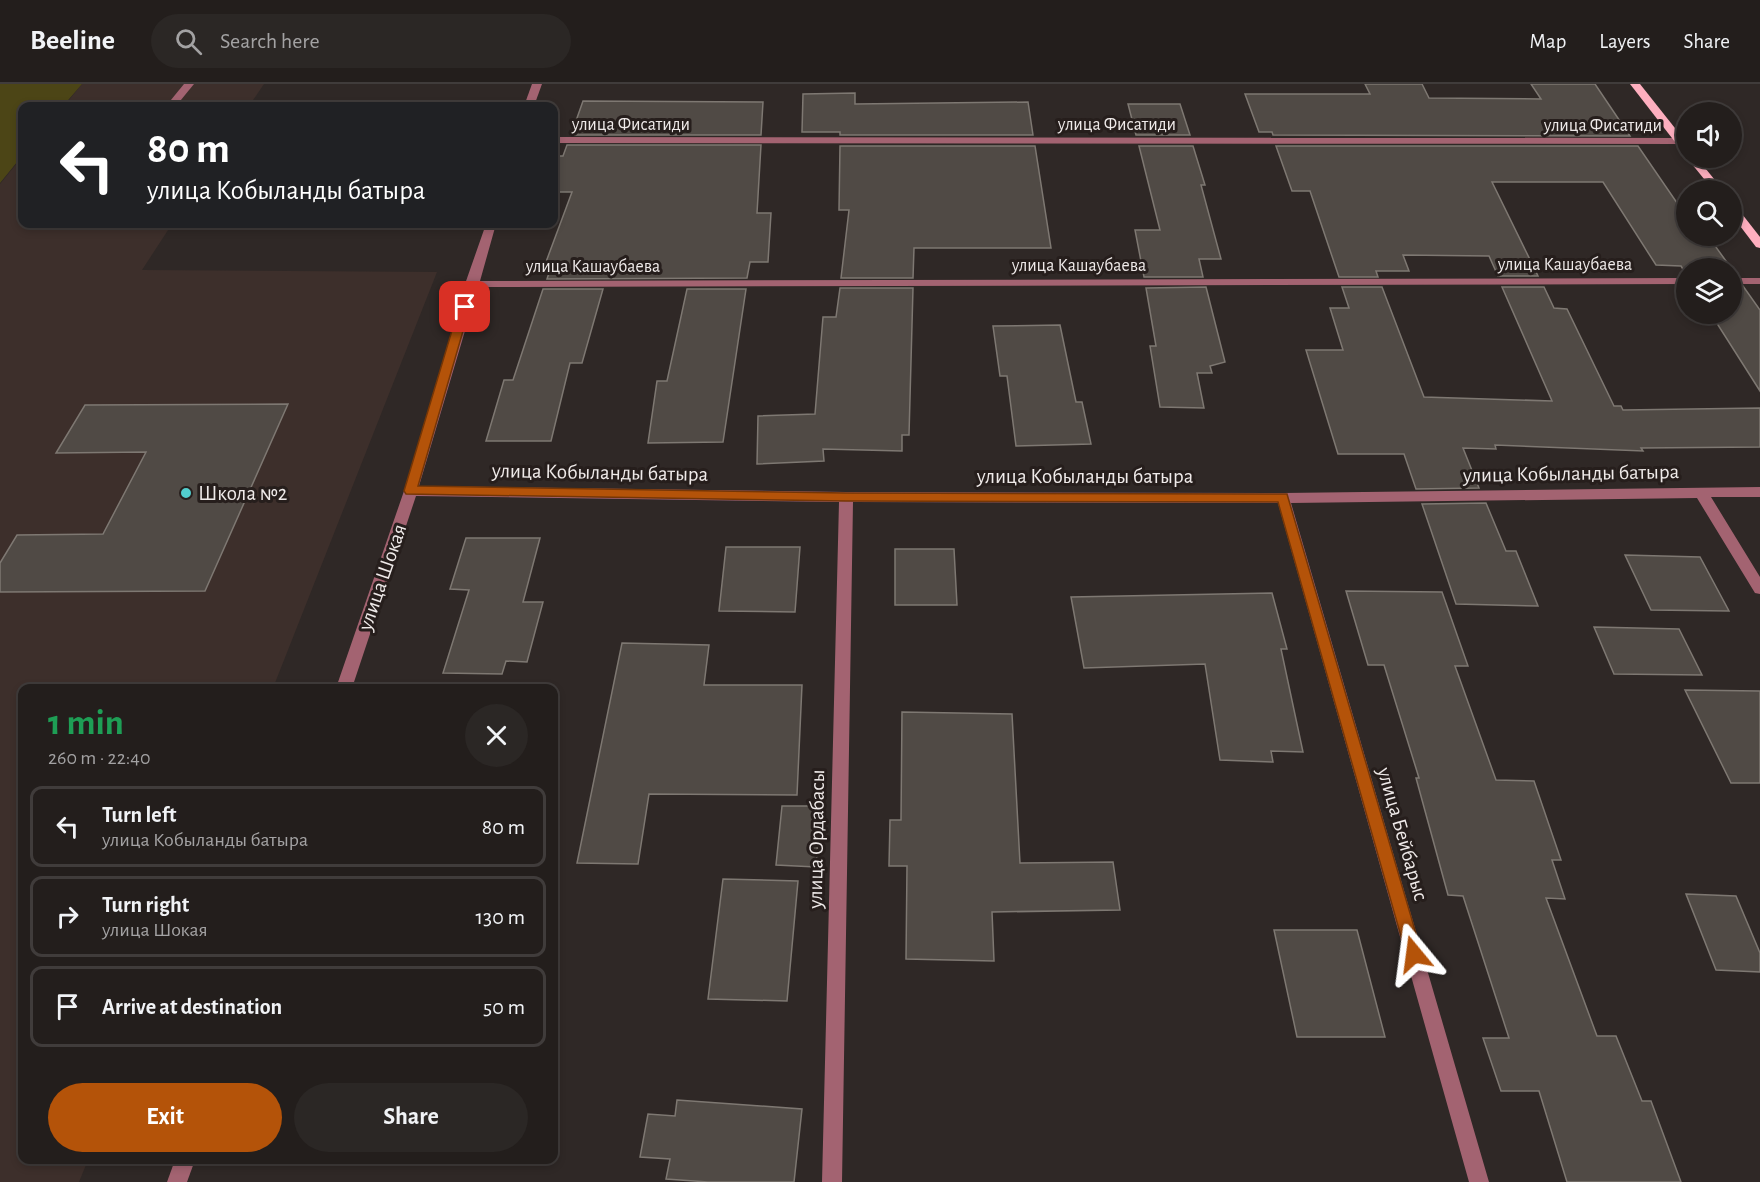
<!DOCTYPE html>
<html lang="en">
<head>
<meta charset="utf-8">
<style>
  body { margin:0; font-family:"Alegreya Sans",sans-serif; background:#2b2725; color:#f1f3f6; height:100vh; display:flex; flex-direction:column; font-size:22px; white-space:nowrap }
  * { box-sizing:border-box; margin:0 }
  p { font-size:20px; color:#a3a2a3 }
  .icon { flex:none; width:33px; height:33px; fill:none; stroke:currentColor; stroke-width:2; stroke-linecap:round; stroke-linejoin:round }
  .map { position:relative; flex:1; overflow:hidden }
  .details { position:absolute; left:18px; top:600px; width:540px; height:480px; display:flex; flex-direction:column; background:#231e1c; border-radius:12px; box-shadow:0 3px 9px #0003,0 0 0 2px #403c3b }
  .details>* { flex:none }
  .top-card { position:absolute; left:18px; top:18px; width:540px; height:126px; border-radius:12px; box-shadow:0 3px 9px #0003,0 0 0 2px #403c3b; background:#202124; color:#fff; overflow:hidden }
  .controls { position:absolute; left:1676px; top:18px; display:grid; gap:12px }
  .controls a { display:grid; place-items:center; width:66px; height:66px; border-radius:50%; background:#231e1c; box-shadow:0 3px 9px #0003,0 0 0 2px #403c3b; font-size:30px }
  .pin { position:absolute; display:grid; place-items:center; width:51px; height:51px; color:#fff; margin:-26px; border-radius:12px; box-shadow:0 3px 9px #0006 }
  .me { position:absolute; width:66px; margin:-33px; rotate:344deg; stroke-linejoin:round; filter:drop-shadow(0 0 4px #0008) }
  .turn { display:flex; align-items:center; gap:21px; height:126px; padding:0 30px; font-size:27px }
  .turn .icon { width:78px; height:78px; stroke-width:2.5 }
  .turn b { display:block; font-size:42px; line-height:51px }
  .round { display:grid; place-items:center; flex:none; width:63px; height:63px; border-radius:32px; background:#2b2725 }
  .head { display:flex; align-items:center; justify-content:space-between; height:102px; padding:0 30px }
  h1 { font-size:36px; font-weight:600; line-height:45px; color:#1e9e55 }
  .button { display:flex; gap:12px; margin-top:auto; padding:12px 30px }
  .button a { flex:1; height:69px; border-radius:36px; background:#b45309; color:#fff; font-size:24px; font-weight:600; line-height:69px; text-align:center }
  .button a+a { background:#2b2725; color:#f1f3f6 }
  ul { padding:0; list-style:none }
  li { display:flex; align-items:center; gap:18px; height:81px; margin:0 12px 9px; padding:0 18px; border:3px solid #403c3b; border-radius:12px }
  li div { flex:1 }
  li b { display:block; font-size:22px }
  li em { font-style:normal }
  header { display:flex; align-items:center; gap:36px; box-sizing:border-box; height:84px; padding:0 30px; background:#231e1c; border-bottom:2px solid #403c3b }
  header strong { font-size:28px }
  nav { display:flex; gap:33px; margin-inline-start:auto; font-size:21px }
  .search { width:420px; height:54px; background:#2b2725; display:flex; align-items:center; gap:15px; box-sizing:border-box; padding:0 21px; border-radius:33px; color:#a3a2a3; font-size:22px }
  .map>svg:first-child { display:block }
</style>
</head>
<body>
<header>
<strong>Beeline</strong>
<div class="search"><svg class="icon" aria-label="search" viewBox="0 0 24 24"><circle cx="10" cy="10" r="6"/><path d="M15 15l6 6"/></svg>Search here</div>
<nav><a>Map</a><a>Layers</a><a>Share</a></nav>
</header>
<div class="map">
<svg width="1760" height="1098" viewBox="0 0 1760 1098">
  <rect width="100%" height="100%" fill="#2f2826"/>
  <g fill="#3d2f2b">
    <polygon points="82,0 264,0 249,22 64,22"/>
    <polygon points="22,73 22,140 172,140 142,186 437,188 273,604 22,604 22,1076 88,1076 79,1098 0,1098 0,100"/>
  </g>
  <polygon fill="#4c4516" points="0,0 82,0 63,22 22,22 22,72 0,99"/>
  <g fill="#504a45" stroke="#7e7872" stroke-width="1.5">
    <polygon points="1365,0 1422,0 1429,14 1541,15 1531,0 1595,0 1630,52 1273,51 1272,48 1259,48 1245,10 1370,10"/>
    <polygon points="855,9 855,20 1028,18 1033,51 840,51 840,48 802,48 803,10"/>
    <polygon points="583,17 763,18 761,51 571,51"/>
    <polygon points="1128,20 1180,20 1190,51 1136,51"/>
    <polygon points="567,61 761,61 757,129 771,129 768,178 750,178 747,194 547,195 550,186 543,186 572,108 554,108 554,72 563,72"/>
    <polygon points="840,62 1035,62 1051,164 914,164 913,194 841,194 849,126 839,126"/>
    <polygon points="1139,62 1193,62 1205,101 1201,101 1221,175 1199,175 1203,193 1144,193 1135,146 1160,146"/>
    <polygon points="1276,62 1638,62 1686,132 1686,152 1708,152 1731,184 1686,184 1686,190 1681,182 1656,181 1603,98 1492,98 1538,192 1498,192 1489,172 1403,171 1409,187 1376,187 1378,193 1339,193 1310,107 1292,107"/>
    <polygon points="1731,202 1743,202 1760,226 1760,307 1711,230 1731,230"/>
    <polygon points="1206,203 1225,278 1210,282 1212,289 1197,289 1204,324 1160,323 1150,262 1156,262 1146,204"/>
    <polygon points="1342,203 1382,203 1424,313 1552,317 1502,203 1544,203 1554,224 1567,225 1614,322 1621,322 1623,326 1760,324 1760,363 1641,364 1643,367 1495,361 1496,365 1463,364 1479,404 1416,405 1404,370 1338,370 1306,266 1343,266 1330,224 1349,224"/>
    <polygon points="840,204 913,204 909,351 902,351 902,367 823,365 824,377 757,380 758,332 815,330 823,233 836,233"/>
    <polygon points="543,205 603,205 582,279 570,279 551,357 486,357 504,296 513,296"/>
    <polygon points="687,205 746,205 723,358 648,359 657,297 667,297"/>
    <polygon points="1060,241 1076,318 1082,318 1091,360 1016,362 1007,292 1000,292 993,242"/>
    <polygon points="288,320 205,507 0,508 0,479 17,451 103,450 146,368 56,369 85,321"/>
    <polygon points="1486,419 1506,467 1516,467 1538,522 1456,520 1422,420"/>
    <polygon points="466,454 540,454 523,518 543,518 527,578 506,577 502,590 443,589 469,506 450,505"/>
    <polygon points="726,463 800,463 795,528 719,527"/>
    <polygon points="895,465 954,465 957,521 895,521"/>
    <polygon points="1625,471 1700,473 1729,527 1651,526"/>
    <polygon points="1346,507 1442,508 1468,582 1455,582 1496,696 1534,697 1561,776 1552,776 1565,815 1546,814 1597,952 1616,952 1642,1017 1651,1017 1681,1098 1567,1098 1539,1007 1501,1007 1483,954 1509,954 1463,812 1448,811 1416,694 1419,694 1384,581 1368,581"/>
    <polygon points="1272,509 1287,565 1281,565 1303,668 1271,667 1273,678 1220,676 1205,580 1084,584 1071,513"/>
    <polygon points="1594,543 1679,545 1702,591 1614,590"/>
    <polygon points="622,559 709,561 704,601 802,601 797,711 649,710 638,780 577,779"/>
    <polygon points="1685,606 1760,607 1760,699 1731,699"/>
    <polygon points="902,628 1012,630 1020,779 1113,778 1120,826 992,828 994,877 906,875 907,782 889,782 890,736 901,736"/>
    <polygon points="782,722 820,722 816,783 776,781"/>
    <polygon points="723,795 798,797 787,917 708,915"/>
    <polygon points="1686,810 1736,812 1760,869 1760,888 1716,886"/>
    <polygon points="1274,846 1357,846 1385,953 1297,953"/>
    <polygon points="677,1016 802,1025 794,1098 708,1098 666,1095 670,1075 640,1073 648,1030 675,1032"/>
  </g>
  <g fill="none" stroke-linecap="round" stroke-linejoin="round">
    <g fill="#a36371" fill-rule="evenodd">
      <polygon points="184,0 194,0 176,22 166,22"/>
      <polygon points="532,0 542,0 534,22 524,22"/>
      <polygon points="554,53 1680,54 1685,57 1680,60 554,59"/>
      <polygon points="486,140 496,140 480,197 1686,194 1686,200 478,203 419,402 846,408 1283,409 1760,403 1760,413 1711,413 1760,493 1760,510 1755,509 1697,414 1291,419 1489,1098 1469,1098 1278,419 853,418 842,1098 822,1098 839,418 416,412 352,604 336,604 404,407 467,202 465,200"/>
      <rect x="1731" y="194" width="29" height="6"/>
      <polygon points="175,1076 195,1076 187,1098 167,1098"/>
    </g>
    <g fill="#feafbf" fill-rule="evenodd">
      <polygon points="1630,0 1640,0 1686,58 1686,68 1682,67"/>
      <polygon points="1687,74 1697,74 1723,106 1713,106"/>
      <polygon points="1731,120 1735,121 1760,153 1760,164 1756,163 1731,130"/>
    </g>
  </g>
  <polygon fill="#b45309" stroke="#753606" stroke-width="1.5" points="465,220 470,223 418,402 846,409 1287,410 1422,870 1420,875 1414,877 1408,875 1406,870 1278,418 846,417 406,410 404,407 459,223"/>
  <circle fill="#52cdcd" stroke="#261e1c" stroke-width="2" cx="186" cy="409" r="6"/>
  <g text-anchor="middle" stroke-width="6" stroke-linejoin="round" paint-order="stroke">
    <g font-size="18" fill="#efeae9" stroke="#261e1c">
      <text x="631" y="46">улица Фисатиди</text>
      <text x="1117" y="46">улица Фисатиди</text>
      <text x="1603" y="47">улица Фисатиди</text>
      <text x="1565" y="186">улица Кашаубаева</text>
      <text x="1079" y="187">улица Кашаубаева</text>
      <text x="593" y="188">улица Кашаубаева</text>
    </g>
    <g font-size="21" fill="#efeae9" stroke="#261e1c">
      <text transform="translate(600 388) rotate(1)" y="7">улица Кобыланды батыра</text>
      <text transform="translate(1571 389) rotate(-1)" y="7">улица Кобыланды батыра</text>
      <text x="1085" y="399">улица Кобыланды батыра</text>
      <text transform="translate(382 493) rotate(-71)" y="7">улица Шокая</text>
      <text transform="translate(1403 750) rotate(74)" y="7">улица Бейбарыс</text>
      <text transform="translate(816 755) rotate(-89)" y="7">улица Ордабасы</text>
    </g>
    <g font-size="21" fill="#efeae9" stroke="#261e1c" text-anchor="start">
      <text x="198" y="416">Школа №2</text>
    </g>
  </g>
</svg>
<div class="controls">
<a><svg class="icon" aria-label="sound" viewBox="0 0 24 24"><path d="M4 9h4l5-4v14l-5-4H4zM17 9q2 3 0 6"/></svg></a>
<a><svg class="icon" aria-label="search" viewBox="0 0 24 24"><circle cx="10" cy="10" r="6"/><path d="M15 15l6 6"/></svg></a>
<a><svg class="icon" aria-label="layers" viewBox="0 0 24 24"><path d="M12 4l9 5-9 5-9-5zM3 14l9 5 9-5"/></svg></a>
</div>
<div class="pin" style="left:465px;top:223px;background:#d93025"><svg class="icon" aria-label="arrive" viewBox="0 0 24 24"><path d="M6 21V4h12l-3 4 3 4H6"/></svg></div>
<svg class="me" style="left:1414px;top:870px" viewBox="-20 -20 40 40"><path d="M0-17L14 15 0 8-14 15z" fill="#b45309" stroke="#fff" stroke-width="4"/></svg>
<div class="top-card">
<div class="turn"><svg class="icon" aria-label="left" viewBox="0 0 24 24"><path d="M17 20v-9H6M10 6l-5 5 5 5"/></svg><div><b>80 m</b>улица Кобыланды батыра</div></div>
</div>
<section class="details">
<div class="head"><div><h1>1 min</h1><p>260 m · 22:40</p></div><a class="round"><svg class="icon" aria-label="close" viewBox="0 0 24 24"><path d="M6 6l12 12M18 6L6 18"/></svg></a></div>
<ul>
<li><svg class="icon" aria-label="left" viewBox="0 0 24 24"><path d="M17 20v-9H6M10 6l-5 5 5 5"/></svg><div><b>Turn left</b><p>улица Кобыланды батыра</p></div><em>80 m</em></li>
<li><svg class="icon" aria-label="right" viewBox="0 0 24 24"><path d="M7 20v-9h11M14 6l5 5-5 5"/></svg><div><b>Turn right</b><p>улица Шокая</p></div><em>130 m</em></li>
<li><svg class="icon" aria-label="arrive" viewBox="0 0 24 24"><path d="M6 21V4h12l-3 4 3 4H6"/></svg><div><b>Arrive at destination</b></div><em>50 m</em></li>
</ul>
<div class="button"><a>Exit</a><a>Share</a></div>
</section>
</div>
</body>
</html>
